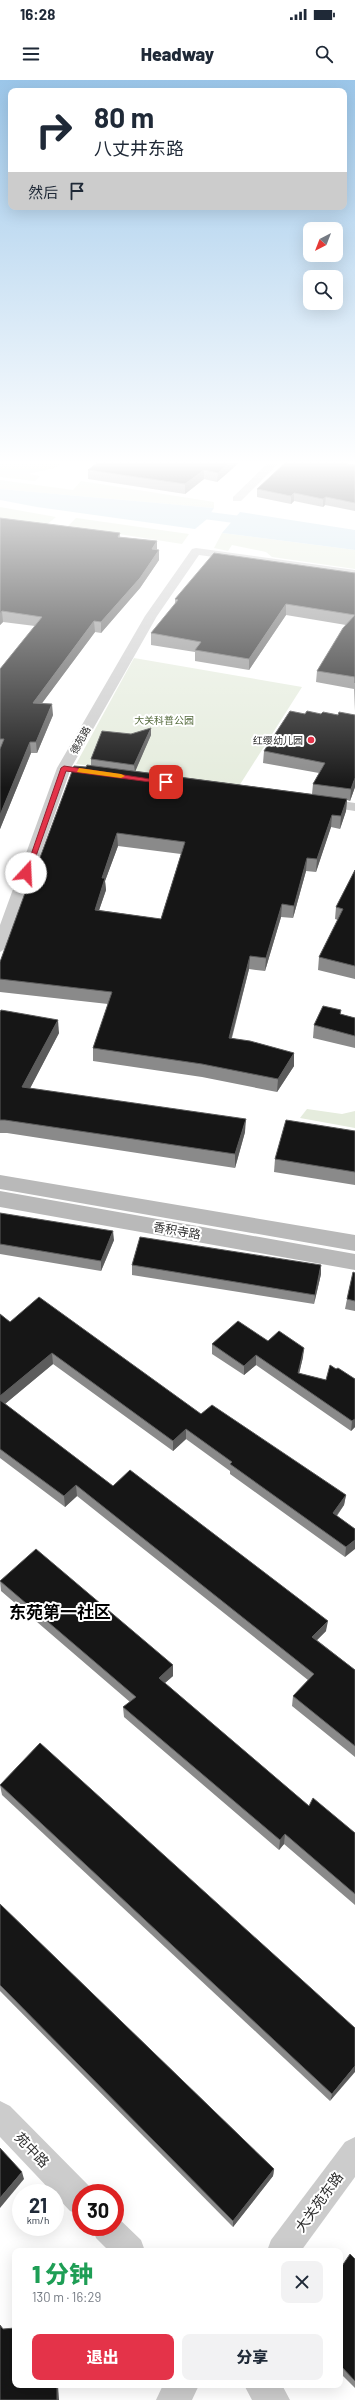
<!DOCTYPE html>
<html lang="zh">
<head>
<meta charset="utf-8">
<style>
  body { margin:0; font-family:Barlow,"Noto Sans SC",sans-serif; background:#f2f2f3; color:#1f2937; height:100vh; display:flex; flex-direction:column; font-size:15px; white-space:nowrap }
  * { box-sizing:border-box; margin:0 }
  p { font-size:13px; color:#747a83 }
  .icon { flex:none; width:22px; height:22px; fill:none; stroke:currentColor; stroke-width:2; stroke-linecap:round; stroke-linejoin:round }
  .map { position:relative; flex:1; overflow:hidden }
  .drawer { position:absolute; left:12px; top:2168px; width:331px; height:140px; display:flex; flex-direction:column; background:#fff; border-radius:8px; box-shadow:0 4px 16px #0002 }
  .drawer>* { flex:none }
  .banner { position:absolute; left:8px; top:8px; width:339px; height:122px; border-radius:8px; box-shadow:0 4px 16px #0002; background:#fff; color:#1f2937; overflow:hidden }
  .needle { width:26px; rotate:222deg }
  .controls { position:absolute; left:303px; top:142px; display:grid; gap:8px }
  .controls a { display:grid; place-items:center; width:40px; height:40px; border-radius:8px; background:#fff; box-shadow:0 4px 16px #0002; font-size:20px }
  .speed { position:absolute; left:12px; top:2104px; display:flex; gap:8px; font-size:20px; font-weight:700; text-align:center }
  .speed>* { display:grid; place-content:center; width:52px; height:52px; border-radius:50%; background:#fff; box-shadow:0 4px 16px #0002; line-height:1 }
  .speed small { font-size:10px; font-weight:400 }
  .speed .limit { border:6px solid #d22; background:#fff; color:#111 }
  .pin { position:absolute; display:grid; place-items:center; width:34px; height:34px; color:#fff; margin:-17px; border-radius:8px; box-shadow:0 2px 6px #0006 }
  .me { position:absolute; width:44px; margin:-22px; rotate:20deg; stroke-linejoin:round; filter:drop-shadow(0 0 3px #0008) }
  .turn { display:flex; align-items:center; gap:14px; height:84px; padding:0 20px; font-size:18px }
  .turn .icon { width:52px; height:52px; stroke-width:2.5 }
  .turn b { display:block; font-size:28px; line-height:34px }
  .then { display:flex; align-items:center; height:38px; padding:0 20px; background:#0003; gap:8px; font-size:15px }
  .round { display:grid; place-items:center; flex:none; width:42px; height:42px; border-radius:8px; background:#f2f2f3 }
  .overview { display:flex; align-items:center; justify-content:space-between; height:68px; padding:0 20px }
  h1 { font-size:24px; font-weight:800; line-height:30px; color:#1e9e55 }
  .cta { display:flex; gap:8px; margin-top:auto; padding:8px 20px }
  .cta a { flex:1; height:46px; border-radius:8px; background:#e43349; color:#fff; font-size:16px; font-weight:800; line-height:46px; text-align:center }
  .cta a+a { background:#f2f2f3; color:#1f2937 }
  .status { display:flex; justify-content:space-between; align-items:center; height:28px; padding:0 20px; background:#fff; direction:ltr }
  .status svg { height:11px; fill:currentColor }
  header { display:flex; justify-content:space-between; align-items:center; height:52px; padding:0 20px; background:#fff; font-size:18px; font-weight:800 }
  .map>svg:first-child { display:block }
</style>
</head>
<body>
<div class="status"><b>16:28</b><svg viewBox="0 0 49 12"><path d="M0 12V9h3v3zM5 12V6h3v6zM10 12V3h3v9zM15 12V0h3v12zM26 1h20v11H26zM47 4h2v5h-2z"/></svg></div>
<header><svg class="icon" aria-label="menu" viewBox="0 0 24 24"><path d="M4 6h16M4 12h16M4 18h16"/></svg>Headway<svg class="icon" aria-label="search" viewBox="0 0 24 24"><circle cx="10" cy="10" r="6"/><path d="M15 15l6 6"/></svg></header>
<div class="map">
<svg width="355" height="2320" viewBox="0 0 355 2320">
  <rect width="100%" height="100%" fill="#fff"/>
  <g fill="#e5ecdd">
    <polygon points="0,383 61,383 55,388 28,394 40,396 35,401 0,397"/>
    <polygon points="0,400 73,410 81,401 214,422 214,428 0,409"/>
    <polygon points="0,427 56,437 46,445 0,440"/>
    <polygon points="76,438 189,454 182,464 68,446"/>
    <polygon points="222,453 355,470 355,489 272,477 266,472 232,465 228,471 214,468"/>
    <polygon points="134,578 302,607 239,706 76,684"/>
    <polygon points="307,1029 342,1034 355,1031 355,1048 300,1038"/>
  </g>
  <g fill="#c9e0eb">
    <polygon points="0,409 214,428 206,440 195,449 37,427 0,420"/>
    <polygon points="240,432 355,450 355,470 222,453"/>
  </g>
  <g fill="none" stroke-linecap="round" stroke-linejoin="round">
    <polygon fill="#c9e0eb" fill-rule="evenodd" points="179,428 264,439 271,443 264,447 174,435 173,432 174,429"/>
    <g fill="#ccc" fill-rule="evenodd">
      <polygon points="268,383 279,383 241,421 233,421 233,417"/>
      <polygon points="196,468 355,490 355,496 199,475 157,536 71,688 8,867 0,872 0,845 57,688 145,536 192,469"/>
      <polygon points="321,718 355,723 355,731 316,725 314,722 316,719"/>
      <polygon points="0,2021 10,2026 92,2109 93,2113 81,2113 81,2135 70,2131 0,2057"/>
      <polygon points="355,2057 355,2097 301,2171 267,2171 271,2160 345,2062"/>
      <polygon points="115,2135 141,2160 145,2171 109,2171 96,2158 92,2147 115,2147"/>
      <polygon points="163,2305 199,2305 192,2320 156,2320"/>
      <polygon points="244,2305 282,2305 290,2320 252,2320"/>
    </g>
    <g fill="#b9b9b9" fill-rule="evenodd">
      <polygon points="0,1095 355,1155 355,1171 0,1109"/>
      <polygon points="0,1111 355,1174 355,1190 0,1127"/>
    </g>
  </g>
  <g fill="#8a8a8a" fill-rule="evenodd">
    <polygon points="97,383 239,383 217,402 204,399 185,414 88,399 88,390"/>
    <polygon points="355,385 355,431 325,425 323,427 294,421 291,424 257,417 257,409"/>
    <polygon points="0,438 120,453 120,457 157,461 157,470 159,470 159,480 140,508 101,553 95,552 42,623 53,635 37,673 31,673 0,749 0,589 35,546 3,542 0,545"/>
    <polygon points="355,493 355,631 354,609 316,602 317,591 346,545 286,535 249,590 195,581 195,572 151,565 151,553 175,524 175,519"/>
    <path d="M 290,631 L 355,707 L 350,721 L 347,720 L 346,731 L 340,749 L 331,747 L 316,792 L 306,791 L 293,838 L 281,837 L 265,891 L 249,889 L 232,958 L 294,973 L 294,986 L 277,1012 L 202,997 L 93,981 L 93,968 L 108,924 L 0,912 L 0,882 L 35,791 L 86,687 L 91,685 L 91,679 L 131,654 L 151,655 L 135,691 L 312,714 L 313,704 L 319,693 L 263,683 L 264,671 ZM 118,766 L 181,774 L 161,839 L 99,830 L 106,810 L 105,801 Z"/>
    <polygon points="355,790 355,899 318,890 319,877 338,840 335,839 336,827"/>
    <polygon points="0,932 59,953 30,1008 245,1052 235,1088 7,1053 0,1053"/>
    <polygon points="341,934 355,938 355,968 313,958 314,945"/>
    <polygon points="355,1051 355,1105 274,1092 275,1079"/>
    <polygon points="0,1133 114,1160 101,1191 0,1174"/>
    <polygon points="132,1185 321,1194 314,1224 132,1195"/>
    <polygon points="355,1193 355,1231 345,1229 347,1219"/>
    <polygon points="0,1234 10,1242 201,1334 346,1415 344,1425 337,1436 355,1449 345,1477 230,1394 230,1391 186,1359 173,1371 53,1284 5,1324 113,1406 326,1551 317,1560 355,1590 355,1677 292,1626 293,1616 308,1600 77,1416 65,1427 0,1378"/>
    <polygon points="268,1261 303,1277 299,1293 326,1300 336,1289 355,1299 355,1347 351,1351 256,1285 244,1295 212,1274 212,1264"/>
    <polygon points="0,1501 173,1585 173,1596 165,1603 309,1726 355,1753 355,1825 284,1764 279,1770 124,1637 123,1627 130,1622 1,1511"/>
    <polygon points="0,1705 355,1948 330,2021 2,1715"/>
    <polygon points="0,1824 274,2089 273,2096 233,2147 0,1911"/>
    <polygon points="355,2179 355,2308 340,2293 340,2189"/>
  </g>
  <g fill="#5c5c5c">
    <polygon points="229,383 239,383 217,402 218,393"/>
    <polygon points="204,390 204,399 185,414 185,404"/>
    <polygon points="294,413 294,421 291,424 291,416"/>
    <polygon points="326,417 325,425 323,427 323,419"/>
    <polygon points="157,461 157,471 152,469"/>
    <polygon points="159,470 159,480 140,508 101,553 101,542"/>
    <polygon points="286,524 286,535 249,590 249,579"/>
    <polygon points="2,531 3,542 0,545 0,534"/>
    <polygon points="94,541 95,552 34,634 33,623"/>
    <polygon points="52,624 53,635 37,673 36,662"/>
    <polygon points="151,648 151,655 135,692 134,685"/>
    <polygon points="30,662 31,673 0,749 0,735"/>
    <polygon points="355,698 355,707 350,721 351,709"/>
    <polygon points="347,719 346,731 340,749 341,736"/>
    <polygon points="332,735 331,747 316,792 317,779"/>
    <polygon points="117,753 118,766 105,801 106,810 95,842 95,830 102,798"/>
    <polygon points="307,778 306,791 293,838 294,826"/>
    <polygon points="282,824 281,837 265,891 266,878"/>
    <polygon points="250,876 249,889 228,971 229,958"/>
    <polygon points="58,940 59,953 24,1020 22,1007"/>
    <polygon points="294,973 294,986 277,1012 278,999"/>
    <polygon points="246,1039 245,1052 235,1088 235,1074"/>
    <polygon points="113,1151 114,1160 101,1191 101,1181"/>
    <polygon points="321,1185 321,1194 314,1224 315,1215"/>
    <polygon points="304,1268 303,1277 297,1303 298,1293"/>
    <polygon points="52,1273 53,1284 0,1328 0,1316"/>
    <polygon points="256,1275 256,1285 244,1295 244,1286"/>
    <polygon points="355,1339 355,1347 351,1351 352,1341"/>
    <polygon points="186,1349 186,1359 173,1371 173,1361"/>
    <polygon points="76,1405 77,1416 65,1427 64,1416"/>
    <polygon points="346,1415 344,1425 331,1443 333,1433"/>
    <polygon points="355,1460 355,1469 345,1477 346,1467"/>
    <polygon points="328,1541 326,1551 311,1566 312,1557"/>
    <polygon points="173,1585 173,1596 159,1608 159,1598"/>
    <polygon points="285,1754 284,1764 279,1770 280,1760"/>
    <polygon points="355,1986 355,1992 330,2021 332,2014"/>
    <polygon points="274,2089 273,2096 233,2147 233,2141"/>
    <polygon points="22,2092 24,2099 0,2128 0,2118"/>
    <polygon points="57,2305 58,2305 59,2320 57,2320"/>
  </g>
  <g fill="#161616" stroke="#5c5c5c" fill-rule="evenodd">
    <polygon points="97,383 229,383 218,393 204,390 185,404 88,390"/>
    <polygon points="285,383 344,383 355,385 355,423 326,417 323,419 294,413 291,416 257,409"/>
    <polygon points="0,438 120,453 118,457 157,461 152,469 159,470 140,498 101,542 94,541 33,623 52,624 36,662 30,662 0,735 0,669 4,659 0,659 0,589 42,537 2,531 0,534"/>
    <polygon points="214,473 355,493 355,603 355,597 317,591 343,548 355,535 286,524 249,579 195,570 201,562 151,553 178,520 175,519"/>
    <polygon points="290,631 305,634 307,631 321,634 323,632 338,635 339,632 355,635 355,698 351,709 313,704 325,683 264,671"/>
    <polygon points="151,648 134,685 91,679 102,651 131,654"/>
    <path d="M 87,685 L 347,719 L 341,736 L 332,735 L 317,779 L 307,778 L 294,826 L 282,824 L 266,878 L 250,876 L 229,958 L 250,961 L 294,973 L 278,999 L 202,984 L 93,968 L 112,912 L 0,899 L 0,882 L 33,791 L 35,791 L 74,686 L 86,687 ZM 117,753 L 185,762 L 161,839 L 95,830 L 105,798 L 102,798 Z"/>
    <polygon points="355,790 355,886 319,877 343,829 336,827"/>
    <polygon points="323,926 341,930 340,934 355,938 355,956 314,945"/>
    <polygon points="1,930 58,940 22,1007 246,1039 235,1074 5,1040 0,1040 0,932"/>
    <polygon points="286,1040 355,1051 355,1092 275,1079"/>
    <polygon points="0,1133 113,1151 101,1181 0,1164"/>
    <polygon points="140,1157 321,1185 315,1215 132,1185"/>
    <polygon points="353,1192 355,1193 355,1221 347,1219"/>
    <polygon points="39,1217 201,1334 212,1325 346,1415 333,1433 355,1449 355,1460 346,1467 230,1384 232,1382 186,1349 173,1361 52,1273 0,1316 0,1234 10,1242"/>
    <polygon points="238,1241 268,1261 279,1251 304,1268 298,1293 326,1300 330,1285 336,1289 338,1288 355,1299 355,1339 352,1341 256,1275 244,1286 212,1264"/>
    <polygon points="0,1320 113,1406 130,1390 328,1541 312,1557 355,1590 355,1666 293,1616 314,1594 76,1405 64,1416 0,1369"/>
    <polygon points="36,1469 173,1585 159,1598 309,1726 313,1718 355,1753 355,1814 285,1754 280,1760 123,1627 136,1617 0,1501"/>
    <polygon points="40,1663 355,1948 355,1986 332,2014 0,1705"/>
    <polygon points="0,1824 274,2089 233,2141 0,1905"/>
    <polygon points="0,2068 22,2092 0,2118"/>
    <polygon points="350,2174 355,2179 355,2301 340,2285 340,2189"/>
    <polygon points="0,2245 3,2249 15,2248 15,2305 57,2305 57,2320 0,2320"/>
  </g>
  <linearGradient id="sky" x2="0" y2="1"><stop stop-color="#9bc6e9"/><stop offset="0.54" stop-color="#fff"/><stop offset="1" stop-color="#fff" stop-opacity="0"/></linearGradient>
  <rect width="355" height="708" fill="url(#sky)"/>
  <polygon fill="#e43349" stroke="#94212f" points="64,686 170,702 166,704 66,691 30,793 24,795 61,688"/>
  <polygon fill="#f59e0b" points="79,688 121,694 125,696 121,698 77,692"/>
  <circle fill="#e43349" stroke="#fff" stroke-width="1.5" cx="311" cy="660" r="4"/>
  <g text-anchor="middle" stroke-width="4" stroke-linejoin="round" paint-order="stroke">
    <g font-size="10" fill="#546a3c" stroke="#fff">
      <text x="164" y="644">大关科普公园</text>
    </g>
    <g font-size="10" fill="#2f2f2f" stroke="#fff">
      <text transform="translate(80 660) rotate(-61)" y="4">德苑路</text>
    </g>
    <g font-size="10" fill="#2f2f2f" stroke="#fff" text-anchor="end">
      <text x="303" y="664">红缨幼儿园</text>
    </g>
    <g font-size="12" fill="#2f2f2f" stroke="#fff">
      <text transform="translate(177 1151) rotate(10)" y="4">香积寺路</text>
    </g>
    <g font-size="14" fill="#2f2f2f" stroke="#fff">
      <text transform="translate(32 2070) rotate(46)" y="5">苑中路</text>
      <text transform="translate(319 2122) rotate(-54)" y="5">大关苑东路</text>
    </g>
    <g font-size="17" font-weight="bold" fill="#000" stroke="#fff">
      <text x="60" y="1538">东苑第一社区</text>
    </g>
  </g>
</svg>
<div class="controls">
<a><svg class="needle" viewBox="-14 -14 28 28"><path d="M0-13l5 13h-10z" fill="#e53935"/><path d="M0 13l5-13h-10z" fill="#747a83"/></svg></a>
<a><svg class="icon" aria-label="search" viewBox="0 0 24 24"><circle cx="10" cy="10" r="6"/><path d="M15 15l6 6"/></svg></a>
</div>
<div class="speed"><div>21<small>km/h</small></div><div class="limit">30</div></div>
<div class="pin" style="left:166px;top:702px;background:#d93025"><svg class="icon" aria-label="arrive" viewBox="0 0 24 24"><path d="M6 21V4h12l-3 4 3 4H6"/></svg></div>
<svg class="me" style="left:26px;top:793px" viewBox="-20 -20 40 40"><circle r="19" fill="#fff"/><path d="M0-13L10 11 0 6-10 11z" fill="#e43349"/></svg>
<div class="banner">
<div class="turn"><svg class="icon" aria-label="right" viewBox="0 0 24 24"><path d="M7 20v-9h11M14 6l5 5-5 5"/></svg><div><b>80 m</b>八丈井东路</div></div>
<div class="then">然后<svg class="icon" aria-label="arrive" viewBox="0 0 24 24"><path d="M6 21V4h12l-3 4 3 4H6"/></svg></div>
</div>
<section class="drawer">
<div class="overview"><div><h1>1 分钟</h1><p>130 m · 16:29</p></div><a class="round"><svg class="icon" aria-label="close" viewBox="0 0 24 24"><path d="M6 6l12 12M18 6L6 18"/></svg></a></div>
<div class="cta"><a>退出</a><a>分享</a></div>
</section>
</div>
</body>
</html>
